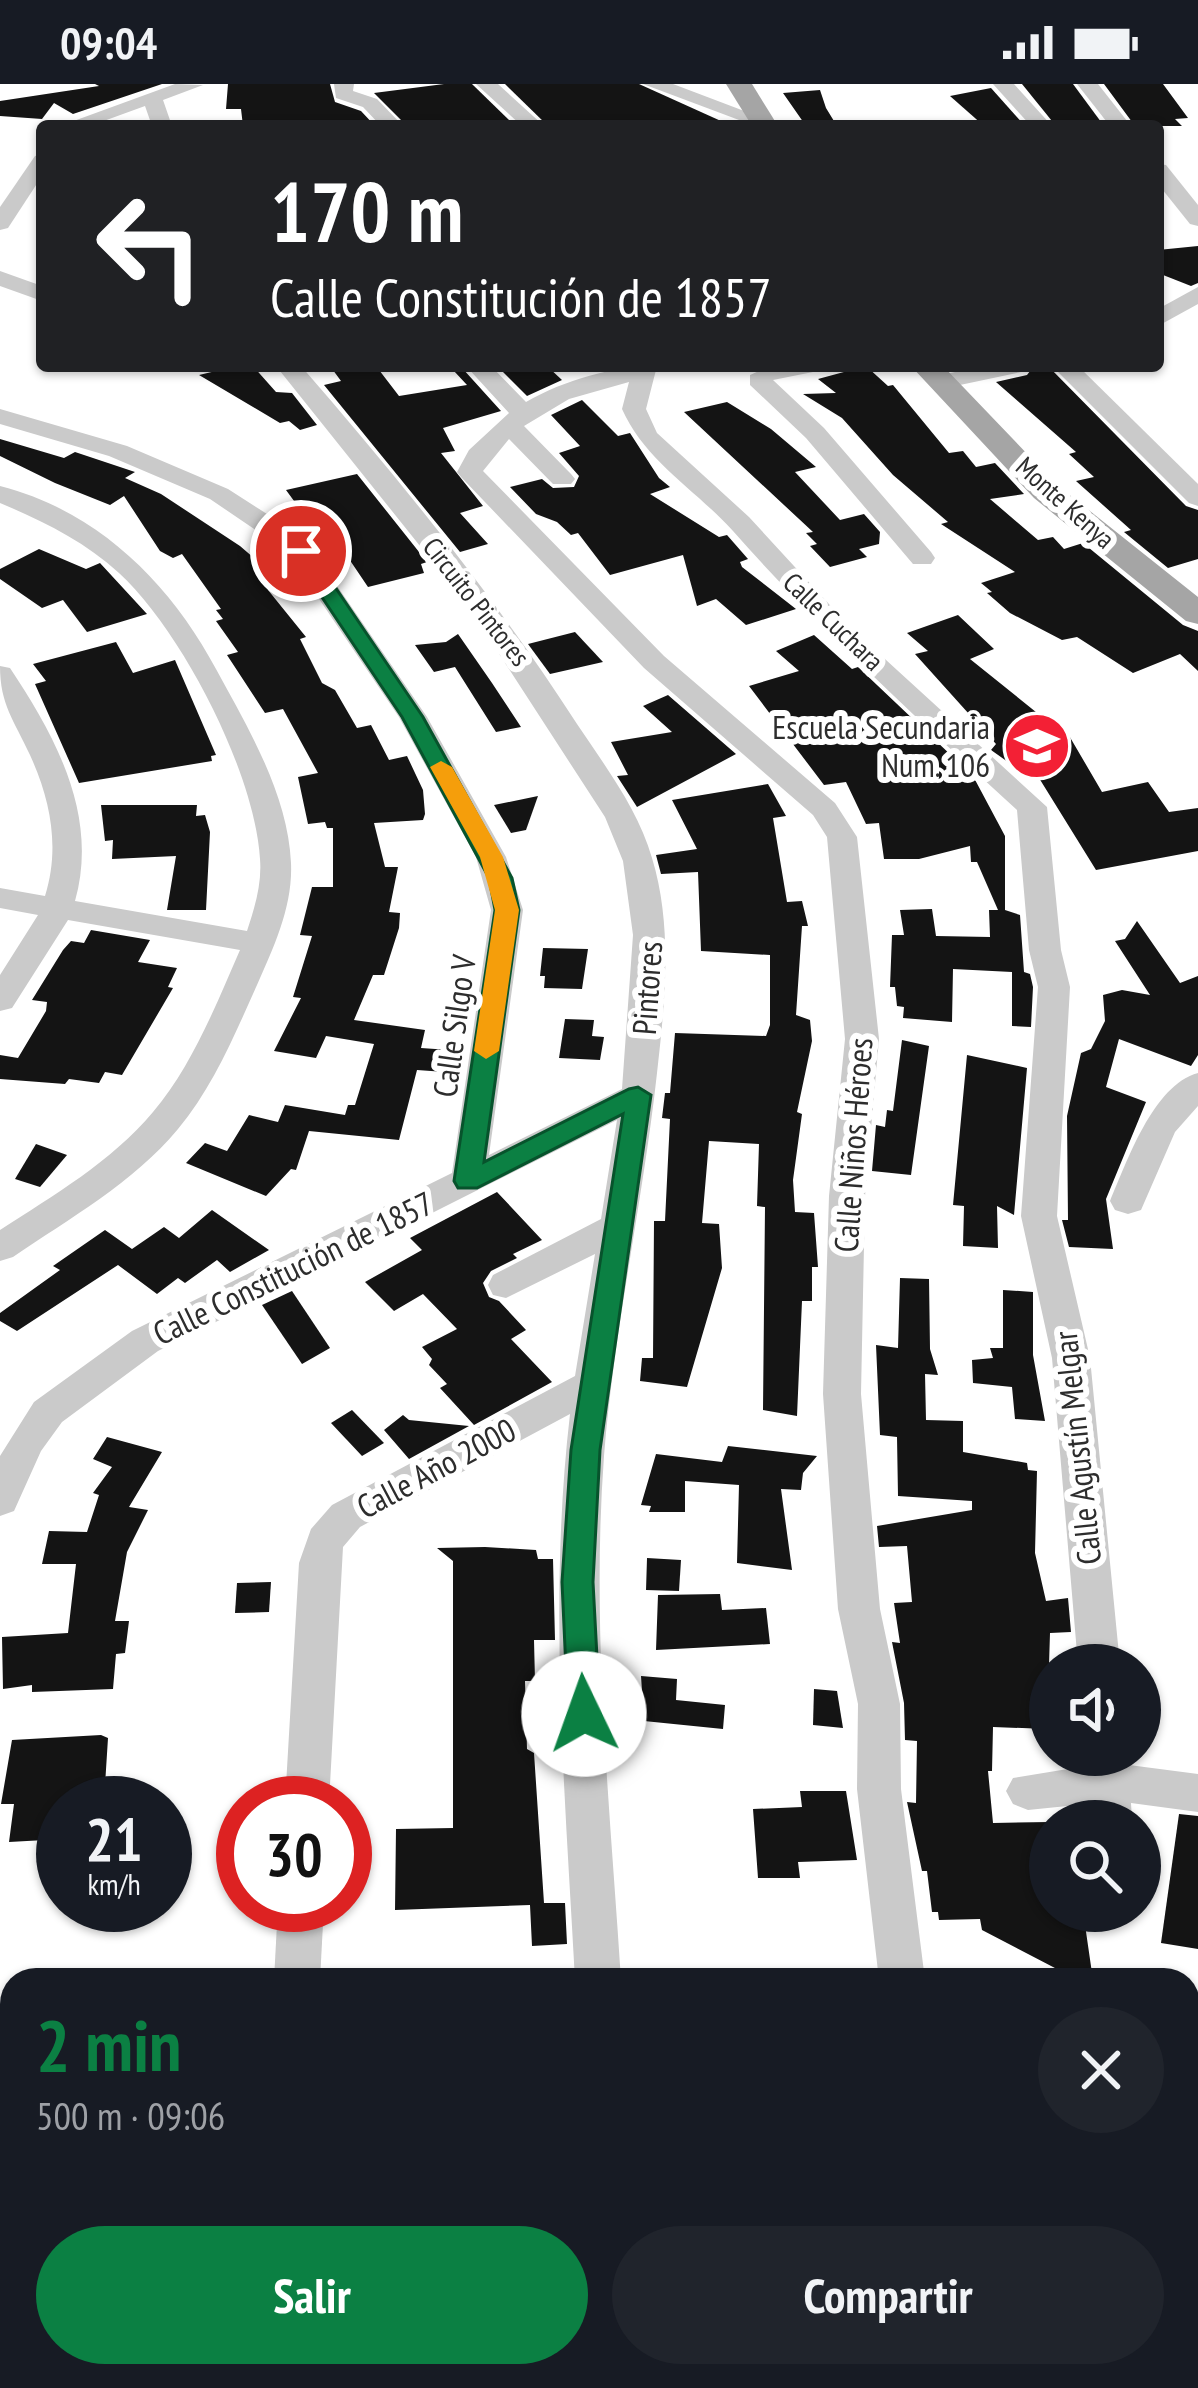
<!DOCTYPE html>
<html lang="es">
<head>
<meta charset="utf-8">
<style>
  body { margin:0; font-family:"PT Sans Narrow",sans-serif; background:#20242c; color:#f1f3f6; height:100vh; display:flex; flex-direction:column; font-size:45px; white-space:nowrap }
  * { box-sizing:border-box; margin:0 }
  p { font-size:39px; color:#9ea1a6 }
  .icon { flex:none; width:66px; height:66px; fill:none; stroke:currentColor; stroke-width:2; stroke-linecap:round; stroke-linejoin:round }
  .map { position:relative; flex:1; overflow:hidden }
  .sheet { position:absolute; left:0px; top:1884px; width:1200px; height:420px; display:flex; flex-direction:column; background:#171b24; border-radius:36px 36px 0 0; box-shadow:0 3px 9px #0004 }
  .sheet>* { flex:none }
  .top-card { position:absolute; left:36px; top:36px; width:1128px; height:252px; border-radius:12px; box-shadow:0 3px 9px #0004; background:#202124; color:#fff; overflow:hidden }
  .controls { position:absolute; left:1029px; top:1560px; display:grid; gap:24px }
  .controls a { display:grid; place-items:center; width:132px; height:132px; border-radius:50%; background:#171b24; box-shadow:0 3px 9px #0004; font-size:60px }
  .speed { position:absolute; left:36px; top:1692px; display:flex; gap:24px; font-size:60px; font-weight:700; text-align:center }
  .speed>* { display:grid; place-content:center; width:156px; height:156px; border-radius:50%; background:#171b24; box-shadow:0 3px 9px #0004; line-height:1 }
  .speed small { font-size:30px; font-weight:400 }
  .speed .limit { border:18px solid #d22; background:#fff; color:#111 }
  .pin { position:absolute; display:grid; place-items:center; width:102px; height:102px; color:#fff; margin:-51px; border:6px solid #fff; border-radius:50%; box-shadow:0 3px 12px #0007 }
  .me { position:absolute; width:132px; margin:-66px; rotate:357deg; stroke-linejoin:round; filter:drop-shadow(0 0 9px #0008) }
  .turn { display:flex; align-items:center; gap:42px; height:252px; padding:0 36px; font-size:54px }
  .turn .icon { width:156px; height:156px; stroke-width:2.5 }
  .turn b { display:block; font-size:84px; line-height:102px }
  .round { display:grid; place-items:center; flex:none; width:126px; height:126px; border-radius:63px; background:#20242c }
  .summary { display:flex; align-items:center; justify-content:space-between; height:204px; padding:0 36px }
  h1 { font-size:72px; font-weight:600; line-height:90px; color:#0b8043 }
  .primary-button { display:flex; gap:24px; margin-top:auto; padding:24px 36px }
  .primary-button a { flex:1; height:138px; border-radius:72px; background:#0b8043; color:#fff; font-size:48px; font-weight:600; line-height:138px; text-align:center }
  .primary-button a+a { background:#20242c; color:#f1f3f6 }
  .status { display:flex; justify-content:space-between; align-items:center; height:84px; padding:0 60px; background:#171b24; direction:ltr }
  .status svg { height:33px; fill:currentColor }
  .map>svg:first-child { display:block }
</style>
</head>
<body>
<div class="status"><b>09:04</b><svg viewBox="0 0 49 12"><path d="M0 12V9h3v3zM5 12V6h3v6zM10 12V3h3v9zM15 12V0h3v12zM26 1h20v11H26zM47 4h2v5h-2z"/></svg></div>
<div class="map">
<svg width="1198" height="2304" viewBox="0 0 1198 2304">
  <rect width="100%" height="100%" fill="#fff"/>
  <g fill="#141414">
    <polygon points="95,0 162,0 73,30 54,19 42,35 0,32 0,17 99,2"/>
    <polygon points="228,0 330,0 335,18 361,27 375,42 243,42 241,25 226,25"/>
    <polygon points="444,0 472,0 515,42 407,42 374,9"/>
    <polygon points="505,0 639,0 732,42 548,42"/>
    <polygon points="1022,0 1073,0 1104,42 1056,42"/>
    <polygon points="1104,0 1163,0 1188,34 1175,35 1182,42 1135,42"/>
    <polygon points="991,4 1025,42 984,42 950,12"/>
    <polygon points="820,6 826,24 837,42 806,42 783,9"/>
    <polygon points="1198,162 1198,199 1191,202 1158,189 1158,166"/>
    <polygon points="237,282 253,282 276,308 292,309 317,341 300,346 289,337 280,339 199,291"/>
    <polygon points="330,282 376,282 399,312 467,301 454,287 463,285 501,327 443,344 455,367 441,369 483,422 460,429 488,460 460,468 324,301 341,297"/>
    <polygon points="497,282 547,282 562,296 527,312"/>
    <polygon points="866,282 888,302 893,301 949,369 963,367 976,383 995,379 1024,410 990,415 1038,456 1053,453 1064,465 1083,459 1183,541 1198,547 1198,587 1180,570 1133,589 1077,553 1062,556 1010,529 987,509 992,508 981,499 1015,488 941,440 948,438 893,391 842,334 803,310 836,309 818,295"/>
    <polygon points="1034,282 1048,282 1186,422 1198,426 1198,475 1168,484 1124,448 1131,446 1076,397 1094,393 1069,370 1076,368 996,298 1027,291"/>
    <polygon points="582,316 618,352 630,349 659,394 670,403 650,410 719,453 727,451 748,475 740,478 742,483 796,525 746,541 716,515 697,522 683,471 610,491 578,449 571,451 557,438 536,430 510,403 542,395 553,404 574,403 579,392 559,369 580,362 551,331"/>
    <polygon points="727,318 771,345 816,383 795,388 840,436 864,430 880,448 879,460 859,465 867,473 830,483 810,462 817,460 806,449 813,448 684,328"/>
    <polygon points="0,355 64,374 75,368 135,388 125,394 161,410 240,462 262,481 268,506 306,553 300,555 322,599 335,606 357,644 371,641 389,676 407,672 423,706 425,730 423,736 374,739 385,783 398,783 389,828 400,829 399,844 384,891 373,891 354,936 425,946 421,964 464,967 459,989 417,986 399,1056 309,1047 296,1086 291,1085 266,1112 186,1079 205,1059 227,1067 249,1031 278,1038 285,1021 345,1031 348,1021 355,1021 374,960 326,952 316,974 274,967 301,914 293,913 312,852 300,851 312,803 333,803 333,744 327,744 325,738 308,740 298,693 318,689 283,625 265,629 227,571 238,568 216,537 223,535 216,526 221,525 182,470 173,474 160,467 124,412 110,421 55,399 0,372"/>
    <polygon points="357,390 427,478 421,480 424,489 368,503 343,466 332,469 286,406"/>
    <polygon points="39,465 86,485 100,479 147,530 87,548 63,516 42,524 0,495 0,485"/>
    <polygon points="958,531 994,565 970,575 1057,645 1064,643 1102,708 1148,698 1169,728 1198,724 1198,767 1096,786 1039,694 1032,695 991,666 996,660 915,570 928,567 907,549"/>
    <polygon points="575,548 603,578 550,590 528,560"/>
    <polygon points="458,550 492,599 521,643 496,648 455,583 434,588 415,561 446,558"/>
    <polygon points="814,551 852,585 858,583 973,692 1005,752 1005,826 1020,831 1024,888 1030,890 1033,903 1031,943 1012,942 1012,888 953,885 952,938 903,934 904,923 897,922 895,903 890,903 892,851 904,851 900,826 932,825 936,852 990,853 989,826 998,826 977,778 971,778 970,762 919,775 884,775 879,739 866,740 846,698 824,701 749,602 799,587 776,567"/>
    <polygon points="116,558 133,589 175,576 216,671 211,672 212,677 79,699 35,600 46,597 33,580"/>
    <polygon points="668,611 736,670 637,723 617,692 628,691 611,658 672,648 643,622"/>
    <polygon points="768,700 786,732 773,734 787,818 802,817 808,842 802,842 796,931 810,936 812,957 797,1028 802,1030 793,1096 795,1128 814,1129 818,1183 812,1183 812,1217 802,1217 797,1332 763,1326 765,1123 757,1122 759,1060 709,1057 702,1139 719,1140 722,1184 687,1303 640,1297 642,1274 653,1274 654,1137 665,1137 670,1035 662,1034 665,1009 670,1009 675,949 766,952 770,941 770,871 701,867 698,788 661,790 656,771 697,765 672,716"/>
    <polygon points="538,712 526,746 511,749 494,721"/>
    <polygon points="101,721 197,721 196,732 205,731 210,748 206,826 167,826 176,772 112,775 113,756 105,757"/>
    <polygon points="1137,837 1180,899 1198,892 1198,971 1191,982 1119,955 1106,1003 1146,1018 1106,1115 1113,1165 1069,1163 1062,1136 1068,1136 1067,1032 1081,969 1091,965 1105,937 1103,911 1122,906 1150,911 1115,857 1125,855"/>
    <polygon points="91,846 150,856 138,878 177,884 168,903 173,904 122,991 105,988 99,999 69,995 65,1000 0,995 0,971 18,974 46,927 47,918 32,916 63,866 71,857 84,859"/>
    <polygon points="543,864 588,865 582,905 544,904 545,892 540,892"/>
    <polygon points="565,935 594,936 592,952 604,953 600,976 559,974"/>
    <polygon points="902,956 929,962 911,1091 872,1087 876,1041 885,1043 887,1026 893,1027"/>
    <polygon points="967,971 1027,984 1014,1131 997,1122 998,1164 963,1162 964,1122 953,1121"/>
    <polygon points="36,1060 67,1071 40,1103 15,1095"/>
    <polygon points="497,1108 542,1156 513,1170 517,1174 491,1187 483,1199 489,1213 499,1217 526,1246 511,1255 552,1298 474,1341 440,1304 447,1300 429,1281 432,1275 422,1263 457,1245 423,1210 394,1227 365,1198 422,1166 410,1154"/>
    <polygon points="212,1126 269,1166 230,1188 217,1176 185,1199 178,1194 157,1210 118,1181 17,1247 0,1237 0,1229 60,1186 53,1182 105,1146 132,1165 164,1143 179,1154"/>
    <polygon points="900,1194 929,1195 930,1265 938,1291 925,1290 926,1336 963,1337 963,1368 1027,1379 1028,1386 1037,1387 1035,1469 1046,1517 1068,1514 1071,1548 1050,1549 1047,1645 993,1643 992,1687 988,1687 993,1739 1050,1738 1050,1827 1083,1827 1093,1896 1078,1896 982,1846 980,1835 939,1836 938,1828 932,1828 927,1787 922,1787 907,1718 916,1719 917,1657 905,1656 904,1619 892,1558 900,1559 894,1519 912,1518 907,1462 879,1463 877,1442 972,1426 972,1417 898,1412 897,1353 880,1351 876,1261 898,1264"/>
    <polygon points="1003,1206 1033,1208 1033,1271 1045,1337 1015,1335 1012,1303 973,1299 972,1276 993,1274 990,1264 1003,1264"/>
    <polygon points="292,1207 330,1264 302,1280 262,1221"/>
    <polygon points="352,1326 384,1359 362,1372 331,1339"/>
    <polygon points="403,1331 409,1336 469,1342 409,1375 384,1346"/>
    <polygon points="107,1353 162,1368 129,1423 148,1426 127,1468 115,1537 129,1537 125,1569 116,1570 113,1605 32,1608 32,1601 3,1605 2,1553 68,1549 76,1480 42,1480 49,1447 87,1448 99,1411 93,1409 112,1383 93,1375"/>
    <polygon points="728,1362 817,1372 803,1389 801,1406 781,1405 792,1486 737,1479 739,1401 685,1397 685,1428 649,1428 651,1422 641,1421 656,1370 722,1378"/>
    <polygon points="485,1463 536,1466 538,1475 553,1475 555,1556 534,1556 535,1597 525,1597 527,1665 534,1669 544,1819 565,1819 567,1860 532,1862 530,1821 395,1826 396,1745 453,1744 453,1477 437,1464"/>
    <polygon points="647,1474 681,1476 679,1507 646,1506"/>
    <polygon points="271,1498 269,1528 235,1529 237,1499"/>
    <polygon points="720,1510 722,1526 766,1524 770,1560 656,1566 658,1511"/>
    <polygon points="641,1592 677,1595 676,1616 725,1621 723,1645 644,1637"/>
    <polygon points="814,1605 837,1607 843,1644 813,1641"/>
    <polygon points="101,1651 108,1654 104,1717 63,1719 63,1755 9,1758 14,1720 1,1720 12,1656"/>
    <polygon points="800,1707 846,1707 857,1776 798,1778 800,1794 758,1794 753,1725 802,1723"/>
    <polygon points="1179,1730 1198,1732 1198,1865 1161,1859"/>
  </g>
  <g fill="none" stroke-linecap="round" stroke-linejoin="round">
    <g fill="#cacaca" fill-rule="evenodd">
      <polygon points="175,0 203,1 163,16 172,42 152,42 145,22 90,42 60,42"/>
      <polygon points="334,0 354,0 353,7 377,15 403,42 381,42 363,23 336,14"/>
      <polygon points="476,0 498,0 544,42 522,42"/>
      <polygon points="643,0 673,0 773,38 755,42"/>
      <polygon points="993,0 1014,0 1052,42 1031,42"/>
      <polygon points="1077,0 1098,0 1131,42 1110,42"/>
      <polygon points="42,70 42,92 8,144 0,146 0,123 35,72"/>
      <polygon points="1158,80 1166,81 1198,121 1198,142 1190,140 1158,100"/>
      <polygon points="0,187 42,202 42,217 0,202"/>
      <polygon points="1198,203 1198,220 1158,242 1158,225"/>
      <path d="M 276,282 L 301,282 C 400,396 495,513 577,640 C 605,682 638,725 652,774 C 673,843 665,918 657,989 C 643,1117 614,1245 604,1372 C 591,1547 610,1722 621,1896 L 575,1896 C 565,1707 548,1518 570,1330 L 360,1443 L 343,1463 L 329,1719 L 285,1719 L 299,1479 L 311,1445 L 332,1421 L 575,1292 L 595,1170 L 506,1214 L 493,1211 L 488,1201 L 493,1191 L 601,1135 L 617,1036 L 158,1267 L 62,1338 L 41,1367 L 14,1427 L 0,1432 L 0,1372 L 34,1318 L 132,1247 L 452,1089 L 491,826 L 476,773 L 399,633 L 290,472 L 263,451 L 210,415 L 109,372 L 0,340 L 0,325 L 127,362 L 228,405 L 281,439 L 309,461 L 427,633 L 506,773 L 523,826 L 489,1071 L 622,1005 L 633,851 L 623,777 L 605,733 L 468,522 Z"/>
      <path d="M 466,282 L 491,282 L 526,318 C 564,296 614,282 657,282 L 646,325 L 657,349 L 749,433 L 851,544 L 1047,723 L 1061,866 L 1070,903 L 1057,1132 L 1090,1274 L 1120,1581 L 1078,1581 L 1052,1274 L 1021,1132 L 1038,903 L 1029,866 L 1017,726 C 918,635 822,548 733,447 C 695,405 645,377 622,325 L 629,298 L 569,315 L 524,342 L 571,390 L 575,395 L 571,400 L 553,400 L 509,355 L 483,387 L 664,572 L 835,719 L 857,753 L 879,955 L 865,1112 L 861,1310 L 880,1525 L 900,1620 L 901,1705 L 925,1896 L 879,1896 L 857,1705 L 858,1620 L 838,1525 L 823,1310 L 829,1112 L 845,955 L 827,753 L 813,731 L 644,584 L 461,393 L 457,388 L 469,366 L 509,329 Z"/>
      <polygon points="770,282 822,282 818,287 773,296 824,344 931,468 935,474 931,480 913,480 806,354 750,301 750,291"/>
      <polygon points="983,282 1030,282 1026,287 941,305 929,298 932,293"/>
      <polygon points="1052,282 1078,282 1198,400 1198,422 1189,419"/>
      <path d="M 0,402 C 98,427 170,499 216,585 C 248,644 288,710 291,779 C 293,822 274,863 257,901 C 235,950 213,1003 178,1045 C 133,1099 70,1134 13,1173 L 0,1177 L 0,1146 C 54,1111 111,1078 153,1028 C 192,982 216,921 240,866 L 68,836 L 12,924 L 0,927 L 0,891 L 38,831 L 0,824 L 0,804 L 45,812 C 60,764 51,717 30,671 C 14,636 0,621 0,582 L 10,584 C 56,653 99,732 75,817 L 247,847 C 255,823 262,799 260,775 C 255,689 182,547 119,489 C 84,457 43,437 0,419 Z"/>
      <path d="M 1198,989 L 1198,1022 L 1175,1048 L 1141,1126 L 1128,1130 L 1115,1126 L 1110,1117 C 1127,1078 1153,1001 1198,989 Z"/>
      <polygon points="1085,1671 1129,1671 1129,1681 1198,1690 1198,1728 1131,1719 1132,1737 1088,1737 1087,1720 1028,1726 1013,1720 1006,1707 1013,1694 1086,1682"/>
      <polygon points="278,1821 324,1821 320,1896 274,1896"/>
      <polygon points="28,2292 80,2292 78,2304 26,2304"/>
      <rect x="250" y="2292" width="52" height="12"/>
      <polygon points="592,2292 644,2292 645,2304 593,2304"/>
      <polygon points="940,2292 992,2292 994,2304 942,2304"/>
    </g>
    <g fill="#a5a5a5" fill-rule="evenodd">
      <polygon points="726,0 752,0 778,42 752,42"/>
      <polygon points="911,282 943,282 1056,400 1198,513 1198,540 1186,537 1034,414"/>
    </g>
  </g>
  <polygon fill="#0b8043" stroke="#07532c" stroke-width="3" points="293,463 308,463 423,633 512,794 519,826 484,1078 629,1005 638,1003 651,1011 600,1366 593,1498 600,1630 596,1640 584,1644 573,1640 568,1630 562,1498 571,1366 623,1030 477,1104 458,1104 454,1097 495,826 489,794 402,633 291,467"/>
  <polygon fill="#f59e0b" points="441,677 452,683 503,773 519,826 499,967 486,975 474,967 495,826 480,773 430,683"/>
  <defs>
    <symbol id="school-disc" viewBox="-11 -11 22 22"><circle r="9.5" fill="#f32035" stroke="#fff"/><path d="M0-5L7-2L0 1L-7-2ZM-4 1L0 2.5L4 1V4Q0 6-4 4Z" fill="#fff"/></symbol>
  </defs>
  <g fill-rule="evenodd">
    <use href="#school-disc" x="999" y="624" width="76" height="76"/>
  </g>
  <g text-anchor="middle" stroke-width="12" stroke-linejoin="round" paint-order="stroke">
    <g font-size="27" fill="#2d2d2d" stroke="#fff">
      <text transform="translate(1065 419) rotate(42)" y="9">Monte Kenya</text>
      <text transform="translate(476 518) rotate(52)" y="9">Circuito Pintores</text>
      <text transform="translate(833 538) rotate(44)" y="9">Calle Cuchara</text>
    </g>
    <g font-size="33" fill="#2d2d2d" stroke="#fff" text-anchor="end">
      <text x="990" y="655">Escuela Secundaria<tspan x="990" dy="38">Num. 106</tspan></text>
    </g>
    <g font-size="33" fill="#2d2d2d" stroke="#fff">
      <text transform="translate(647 904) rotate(-86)" y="12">Pintores</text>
      <text transform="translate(454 942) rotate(-82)" y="12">Calle Silgo V</text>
      <text transform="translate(853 1061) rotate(-86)" y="12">Calle Niños Héroes</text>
      <text transform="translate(293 1184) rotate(-26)" y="12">Calle Constitución de 1857</text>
      <text transform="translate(1077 1364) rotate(-96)" y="12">Calle Agustín Melgar</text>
      <text transform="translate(436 1384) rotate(-28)" y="12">Calle Año 2000</text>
    </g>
  </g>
</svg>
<div class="controls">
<a><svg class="icon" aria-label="sound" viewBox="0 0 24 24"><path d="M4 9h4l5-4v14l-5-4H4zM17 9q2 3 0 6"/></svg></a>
<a><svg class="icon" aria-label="search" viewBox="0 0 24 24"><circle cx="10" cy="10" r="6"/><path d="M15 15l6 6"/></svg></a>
</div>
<div class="speed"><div>21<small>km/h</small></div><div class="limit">30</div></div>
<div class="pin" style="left:301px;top:467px;background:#d93025"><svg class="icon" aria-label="arrive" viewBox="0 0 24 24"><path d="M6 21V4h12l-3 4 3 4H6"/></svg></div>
<svg class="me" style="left:584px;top:1630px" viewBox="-20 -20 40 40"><circle r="19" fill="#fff"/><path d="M0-13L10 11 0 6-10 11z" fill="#0b8043"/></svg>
<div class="top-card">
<div class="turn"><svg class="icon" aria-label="left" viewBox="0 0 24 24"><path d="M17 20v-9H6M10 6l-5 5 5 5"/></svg><div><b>170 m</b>Calle Constitución de 1857</div></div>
</div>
<section class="sheet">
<div class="summary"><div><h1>2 min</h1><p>500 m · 09:06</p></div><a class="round"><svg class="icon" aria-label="close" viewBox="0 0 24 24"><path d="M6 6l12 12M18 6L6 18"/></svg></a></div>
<div class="primary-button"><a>Salir</a><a>Compartir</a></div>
</section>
</div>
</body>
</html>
